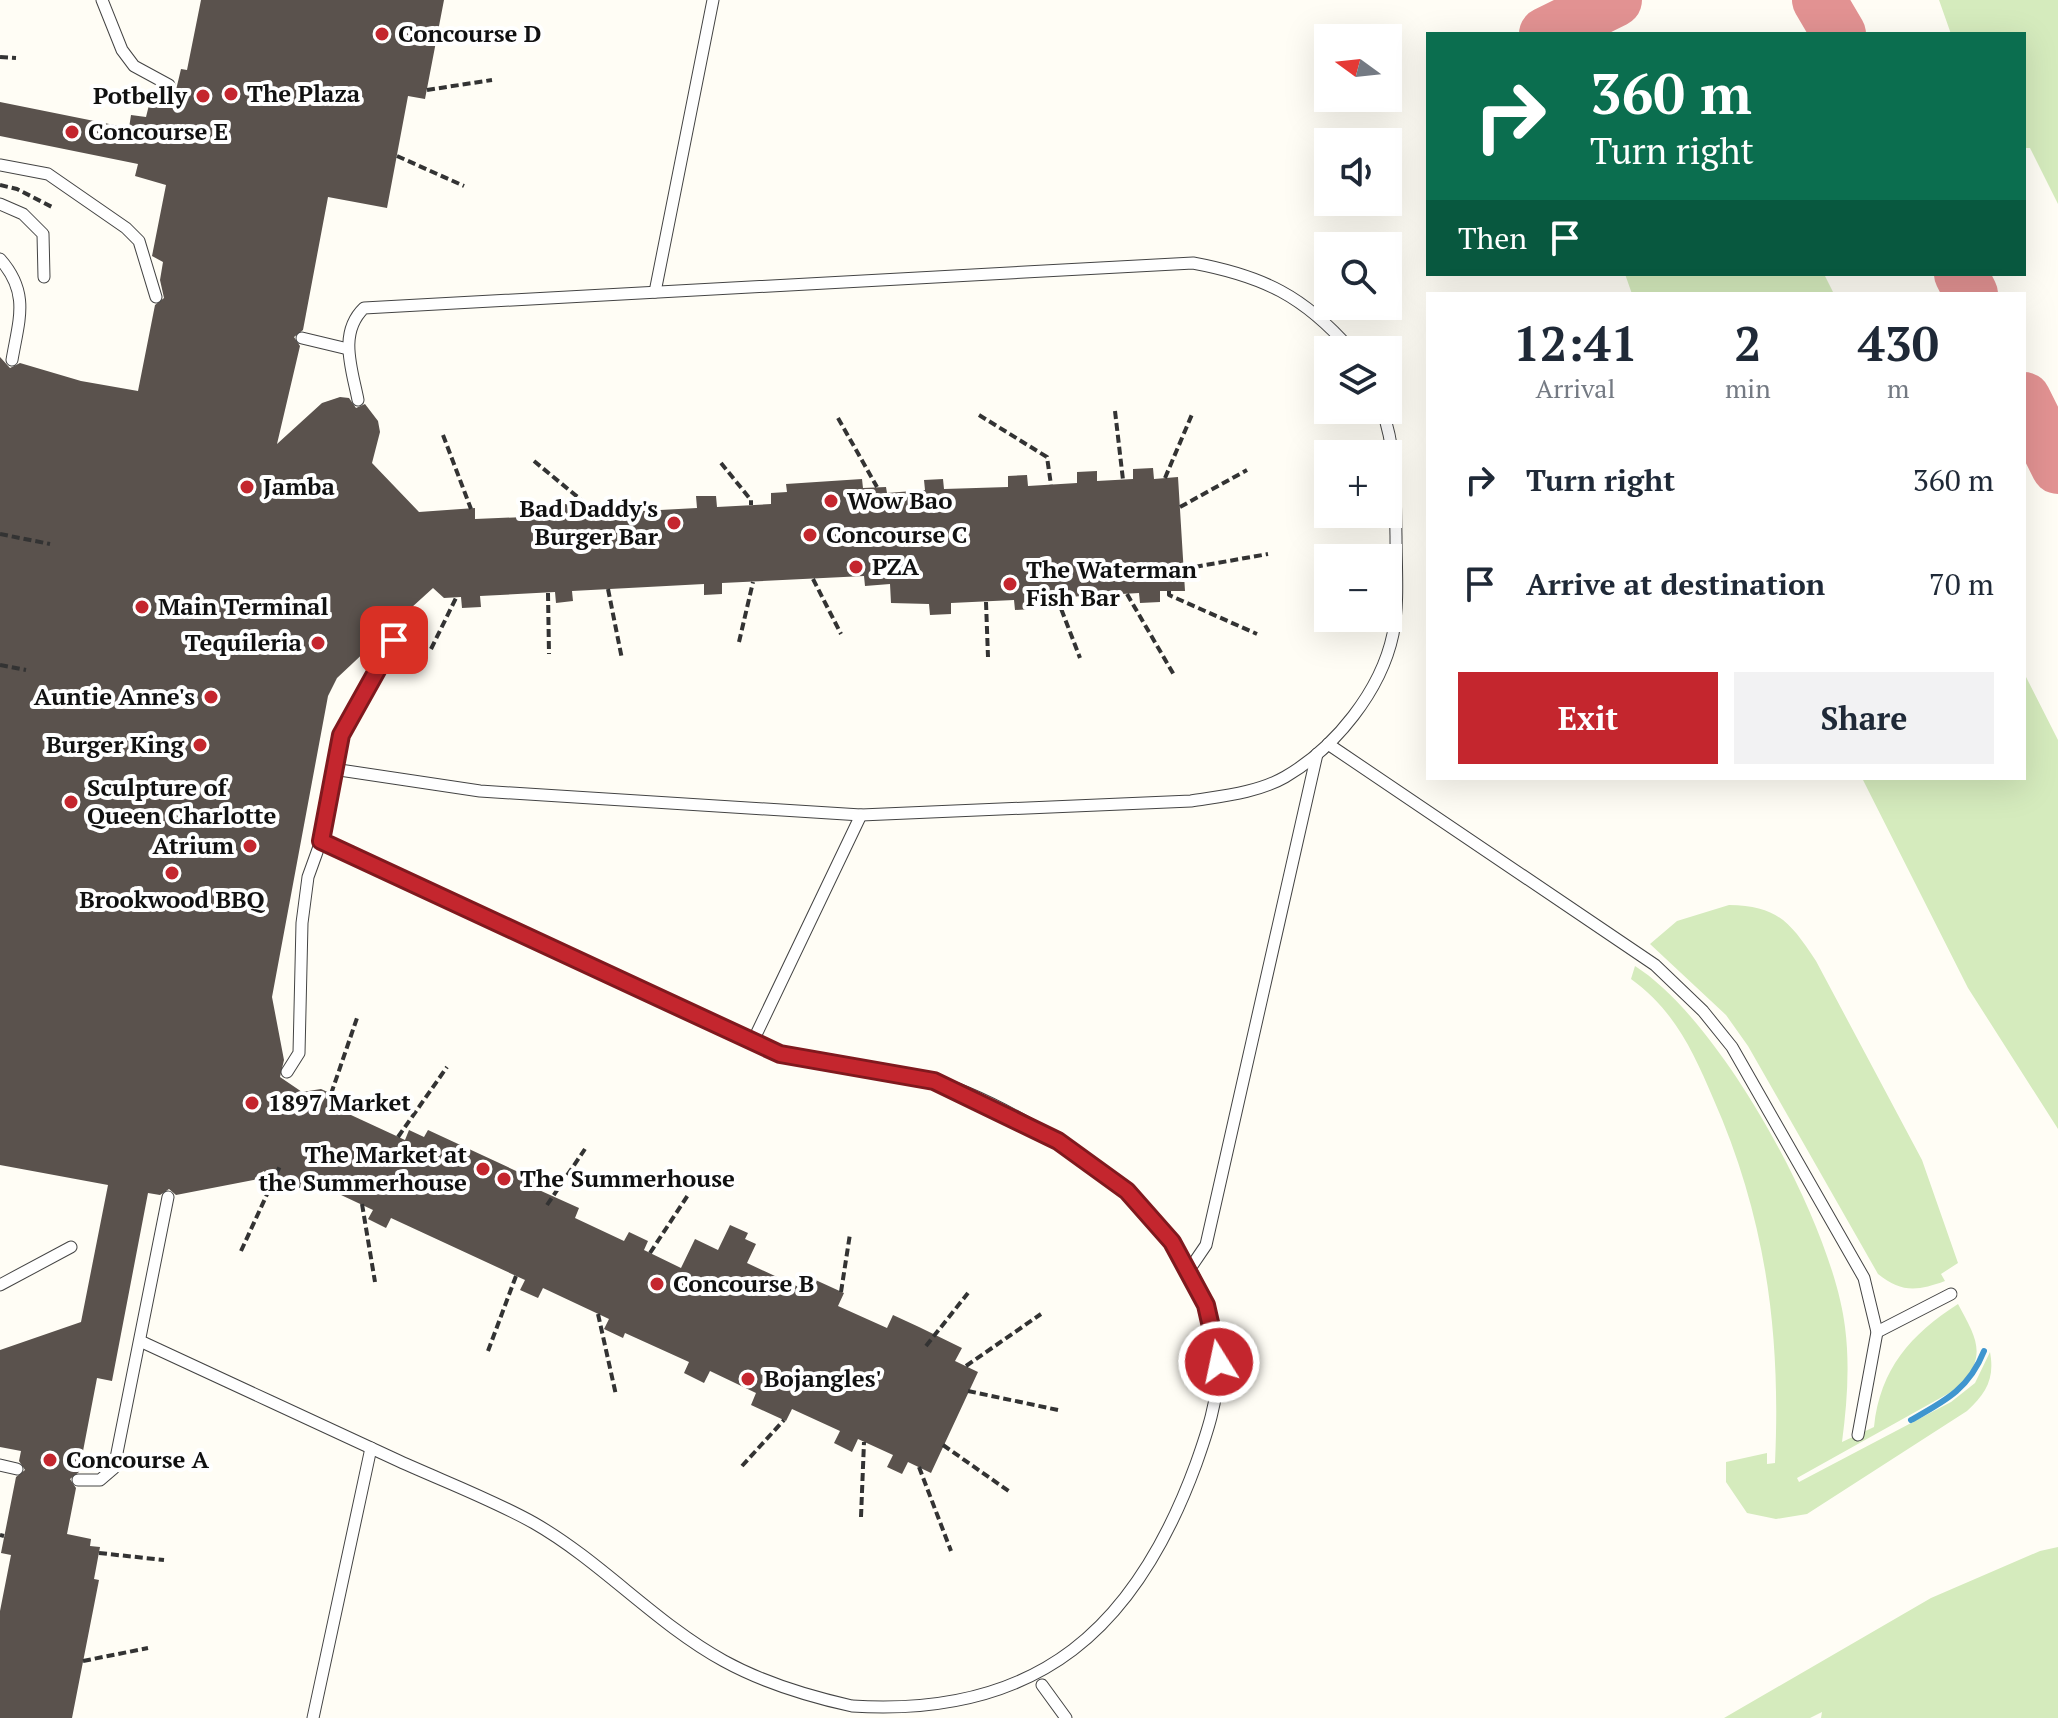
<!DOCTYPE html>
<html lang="en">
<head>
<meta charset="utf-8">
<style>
  body { margin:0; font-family:"PT Serif",serif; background:#f2f2f3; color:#1f2937; height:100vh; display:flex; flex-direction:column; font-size:30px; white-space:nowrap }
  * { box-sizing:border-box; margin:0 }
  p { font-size:26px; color:#747a83 }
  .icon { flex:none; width:44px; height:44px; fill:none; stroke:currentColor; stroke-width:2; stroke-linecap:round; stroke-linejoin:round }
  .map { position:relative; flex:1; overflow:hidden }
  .drawer { position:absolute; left:1426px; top:292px; width:600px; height:488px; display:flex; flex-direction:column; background:#fff; border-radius:0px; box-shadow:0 8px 32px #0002 }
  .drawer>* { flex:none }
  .banner { position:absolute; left:1426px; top:32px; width:600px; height:244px; border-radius:0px; box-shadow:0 8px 32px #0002; background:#0b6e4f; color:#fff; overflow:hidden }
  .needle { width:52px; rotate:285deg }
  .tools { position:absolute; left:1314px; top:24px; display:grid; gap:16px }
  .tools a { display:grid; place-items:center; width:88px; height:88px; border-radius:0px; background:#fff; box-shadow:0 8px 32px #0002; font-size:40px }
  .pin { position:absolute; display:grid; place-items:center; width:68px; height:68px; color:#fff; margin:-34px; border-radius:16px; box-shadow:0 4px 12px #0006 }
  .me { position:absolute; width:88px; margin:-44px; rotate:350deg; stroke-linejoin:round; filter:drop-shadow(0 0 6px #0008) }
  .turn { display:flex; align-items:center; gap:28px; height:168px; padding:0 32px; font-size:36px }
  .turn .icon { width:104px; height:104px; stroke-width:2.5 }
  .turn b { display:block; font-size:56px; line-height:68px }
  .then { display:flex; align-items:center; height:76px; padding:0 32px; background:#0003; gap:16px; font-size:30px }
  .eta { display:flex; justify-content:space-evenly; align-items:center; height:136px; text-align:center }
  .eta b { font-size:48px; font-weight:800; line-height:56px }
  .cta { display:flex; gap:16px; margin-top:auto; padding:16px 32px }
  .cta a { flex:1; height:92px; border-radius:0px; background:#c4262e; color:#fff; font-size:32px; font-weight:800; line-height:92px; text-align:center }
  .cta a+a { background:#f2f2f3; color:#1f2937 }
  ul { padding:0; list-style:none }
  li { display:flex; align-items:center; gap:24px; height:104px; padding:0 32px }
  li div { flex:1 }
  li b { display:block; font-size:30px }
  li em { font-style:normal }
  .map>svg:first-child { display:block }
</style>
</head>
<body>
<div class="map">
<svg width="2058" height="1718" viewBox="0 0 2058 1718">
  <rect width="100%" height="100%" fill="#fffdf5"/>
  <g fill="#d5ebbd">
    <polygon points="1939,0 2058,0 2058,204 2030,148 2024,148 2024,34 1951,34"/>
    <polygon points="1625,274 1824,274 1834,294 1632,294"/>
    <polygon points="2024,673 2058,740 2058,1129 1968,988 1862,778 2024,778"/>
    <path d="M 1729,905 C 1778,906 1790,922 1816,961 L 1922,1160 L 1958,1263 L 1941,1274 L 1945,1281 C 1918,1291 1901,1293 1878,1274 L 1748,1046 L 1726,1015 L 1650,944 L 1677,921 Z"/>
    <path d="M 1635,966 C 1722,1021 1833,1225 1845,1327 C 1850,1366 1847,1404 1842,1442 L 1874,1427 C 1880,1369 1911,1334 1958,1304 C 1976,1338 1988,1354 1960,1387 L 1797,1478 L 1799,1482 L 1951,1402 L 1975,1383 L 1990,1352 C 1995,1379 1986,1393 1967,1411 L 1807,1514 L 1776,1519 L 1747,1513 L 1726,1482 L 1726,1462 L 1767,1453 L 1767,1464 L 1775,1463 C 1781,1333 1766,1218 1713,1098 C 1693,1051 1674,1010 1631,979 Z"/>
    <polygon points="2058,1547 2058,1718 1821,1718 1822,1712 1810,1718 1724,1718 1931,1598 2040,1551"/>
  </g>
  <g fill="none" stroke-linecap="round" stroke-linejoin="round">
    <path stroke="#3f96cf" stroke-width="6" d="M 1911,1420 C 1945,1401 1969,1389 1984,1351"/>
    <g stroke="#e29292" stroke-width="54">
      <polyline points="1819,0 1839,34"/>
      <polyline points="1546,34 1615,0"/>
      <polyline points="1961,274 1971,294"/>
      <polyline points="2024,399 2058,467"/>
    </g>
  </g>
  <polygon fill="#5a524d" points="201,0 444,0 425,99 408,96 387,208 328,197 303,330 294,337 300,346 277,444 322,403 340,397 349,398 356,408 365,404 378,421 380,432 372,463 419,512 475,508 475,519 549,516 548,505 567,504 568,515 697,508 696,496 716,496 717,507 771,504 771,493 787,492 786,484 862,479 863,488 886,487 887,493 925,490 924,480 943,479 944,489 1008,487 1008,476 1027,475 1028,486 1077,483 1077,472 1097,471 1097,481 1133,479 1133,469 1153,468 1154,479 1178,477 1185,591 1160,591 1160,602 1140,603 1139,593 1104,595 1105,606 1084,607 1084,596 1034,599 1035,609 1015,610 1014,600 951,603 951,614 930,615 929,604 891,603 890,584 865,586 864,576 722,583 722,594 704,595 704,584 572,591 573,601 556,603 555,592 480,596 481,607 462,608 461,597 444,598 433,588 400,618 389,617 386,632 337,678 328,696 272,997 284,1060 280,1077 302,1092 321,1089 343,1099 338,1109 405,1140 409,1130 424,1137 428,1130 542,1183 539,1190 579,1208 575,1218 624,1241 629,1232 648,1241 644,1250 681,1268 695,1239 718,1250 730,1225 748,1233 745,1239 756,1244 747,1263 803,1289 809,1277 844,1293 838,1306 887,1328 893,1315 919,1327 962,1348 955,1361 978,1372 931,1473 908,1462 902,1474 887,1467 893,1455 858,1439 852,1452 834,1443 840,1431 792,1409 786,1421 751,1405 756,1393 710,1371 704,1383 684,1373 689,1362 625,1333 623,1338 604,1329 609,1319 543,1288 538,1298 520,1290 525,1280 391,1218 386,1228 368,1219 373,1210 307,1179 302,1189 263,1171 259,1179 176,1195 169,1189 160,1195 148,1193 112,1381 97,1378 79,1472 70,1479 76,1488 67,1534 91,1539 90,1546 100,1547 94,1579 99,1580 72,1718 0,1718 0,1611 11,1555 1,1553 16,1477 25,1470 19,1461 21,1451 0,1447 0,1350 81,1322 108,1185 0,1165 0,357 10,368 20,363 81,381 138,391 155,305 164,298 160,280 163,262 152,256 166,185 135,176 138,164 0,136 0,102 129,128 131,115 146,117 150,101 164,104 167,93 176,90 181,69 187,70"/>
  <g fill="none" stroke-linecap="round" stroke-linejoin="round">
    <defs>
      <g id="lane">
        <polyline points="102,0 122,50 134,66 169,85"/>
        <polyline points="0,165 48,174 126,228 139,241 156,297"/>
        <polyline points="0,204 23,214 43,234 44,277"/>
        <path d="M 0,259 C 30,293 19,319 12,360"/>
        <polyline points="655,292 713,0"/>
        <polyline points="302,338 348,349"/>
        <path d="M 358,400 C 352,369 338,333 364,308 L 1193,263 C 1263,276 1304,296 1351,350"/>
        <polyline points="1328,744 1655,965 1703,1011 1732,1047 1864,1278 1877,1332 1858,1435"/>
        <path d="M 333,769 L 480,791 L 861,815 L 1191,801 C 1222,796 1257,793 1285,777 C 1335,748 1381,691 1393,634 C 1399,602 1396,569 1396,536 C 1395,493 1397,451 1382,410"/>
        <polyline points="753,1041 861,815"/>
        <polyline points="287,1072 299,1053 302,923 308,877 321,841 341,735 394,640 394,624"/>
        <polyline points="1189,1270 1206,1245 1317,754"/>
        <polyline points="0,1285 71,1247"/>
        <polyline points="1877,1332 1951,1294"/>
        <path d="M 140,1341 C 227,1381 312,1421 399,1461 C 443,1481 491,1499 534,1523 C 602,1562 655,1623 724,1661 C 764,1683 807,1696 852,1706 C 1041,1718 1137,1625 1196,1464 C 1207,1433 1218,1401 1218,1367 C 1220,1299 1171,1230 1122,1187 C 1074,1147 988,1095 928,1079 C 880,1067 829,1069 781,1054 C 733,1039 682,1008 635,986 C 530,938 425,889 321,841"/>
        <polyline points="0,1465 17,1469"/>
        <polyline points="78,1480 100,1480 114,1468 168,1197"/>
        <polyline points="1042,1685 1066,1718"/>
        <polyline points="313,1718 371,1448"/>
      </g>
    </defs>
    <use href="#lane" stroke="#444" stroke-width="13"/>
    <g stroke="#333" stroke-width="4" stroke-dasharray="8 4" stroke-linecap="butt">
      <polyline points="0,57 16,58"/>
      <polyline points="427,90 492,80"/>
      <polyline points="397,156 464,186"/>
      <polyline points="0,185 17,189 52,207"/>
      <polyline points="1115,411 1123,480"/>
      <polyline points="979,415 1047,457 1051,485"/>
      <polyline points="838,418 877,487"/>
      <polyline points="443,435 471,509"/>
      <polyline points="534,461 597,513"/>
      <polyline points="721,463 751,500 751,505"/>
      <polyline points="1165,478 1193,412"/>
      <polyline points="1180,507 1247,470"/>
      <polyline points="0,534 50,544"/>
      <polyline points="1183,569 1268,554"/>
      <polyline points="813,579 841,634"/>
      <polyline points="608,589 622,659"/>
      <polyline points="1169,591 1169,595 1257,634"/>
      <polyline points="548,593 549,654"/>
      <polyline points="1127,594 1174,675"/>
      <polyline points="1057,598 1080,658"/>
      <polyline points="986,602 988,657"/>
      <polyline points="739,642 753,582"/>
      <polyline points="431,649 456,598"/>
      <polyline points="0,665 26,670"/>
      <polyline points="331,1094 357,1018"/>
      <polyline points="398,1137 447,1067"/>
      <polyline points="362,1204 375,1282"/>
      <polyline points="547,1205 585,1149"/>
      <polyline points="241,1251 280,1166"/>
      <polyline points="650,1253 688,1195"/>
      <polyline points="841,1292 850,1234"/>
      <polyline points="598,1314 616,1395"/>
      <polyline points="926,1346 968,1293"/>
      <polyline points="488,1351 516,1276"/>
      <polyline points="966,1366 1041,1314"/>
      <polyline points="968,1391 1058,1410"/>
      <polyline points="943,1445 1010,1492"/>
      <polyline points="742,1466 784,1420"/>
      <polyline points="919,1467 951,1551"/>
      <polyline points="861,1517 864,1442"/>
      <polyline points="0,1535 4,1536"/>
      <polyline points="99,1553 164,1560"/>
      <polyline points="83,1661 148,1648"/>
    </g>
    <use href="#lane" stroke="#fff" stroke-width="11"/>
  </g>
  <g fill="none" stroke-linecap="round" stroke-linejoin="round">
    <defs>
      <polyline id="route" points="394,640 341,735 321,841 780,1054 934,1081 1058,1141 1127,1191 1172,1242 1206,1305 1219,1362"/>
    </defs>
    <use href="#route" stroke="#7f191e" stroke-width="20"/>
    <use href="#route" stroke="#c4262e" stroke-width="14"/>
  </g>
  <g fill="#c4262e" stroke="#fff" stroke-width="3">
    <circle cx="382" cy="34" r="8"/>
    <circle cx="231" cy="94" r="8"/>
    <circle cx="203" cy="96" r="8"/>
    <circle cx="72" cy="132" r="8"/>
    <circle cx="247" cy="487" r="8"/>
    <circle cx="831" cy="501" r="8"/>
    <circle cx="674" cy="523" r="8"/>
    <circle cx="810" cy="535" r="8"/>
    <circle cx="856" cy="567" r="8"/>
    <circle cx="1010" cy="584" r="8"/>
    <circle cx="142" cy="607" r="8"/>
    <circle cx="318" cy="643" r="8"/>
    <circle cx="211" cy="697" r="8"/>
    <circle cx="200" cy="745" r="8"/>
    <circle cx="71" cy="802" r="8"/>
    <circle cx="250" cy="846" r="8"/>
    <circle cx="172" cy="873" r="8"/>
    <circle cx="252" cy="1103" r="8"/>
    <circle cx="483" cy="1169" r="8"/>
    <circle cx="504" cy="1179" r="8"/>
    <circle cx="657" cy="1284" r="8"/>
    <circle cx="748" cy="1379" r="8"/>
    <circle cx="50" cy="1460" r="8"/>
  </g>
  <g text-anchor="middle" stroke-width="8" stroke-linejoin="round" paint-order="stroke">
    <g font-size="24" font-weight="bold" fill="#111" stroke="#fff" text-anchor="start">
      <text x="398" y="42">Concourse D</text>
      <text x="247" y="102">The Plaza</text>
      <text x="187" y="104" text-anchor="end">Potbelly</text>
      <text x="88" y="140">Concourse E</text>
      <text x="263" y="495">Jamba</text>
      <text x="847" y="509">Wow Bao</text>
      <text x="658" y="517" text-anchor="end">Bad Daddy's<tspan x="658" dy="28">Burger Bar</tspan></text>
      <text x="826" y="543">Concourse C</text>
      <text x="872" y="575">PZA</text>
      <text x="1026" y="578">The Waterman<tspan x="1026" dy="28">Fish Bar</tspan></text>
      <text x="158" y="615">Main Terminal</text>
      <text x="302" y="651" text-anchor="end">Tequileria</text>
      <text x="195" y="705" text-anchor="end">Auntie Anne's</text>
      <text x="184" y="753" text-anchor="end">Burger King</text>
      <text x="87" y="796">Sculpture of<tspan x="87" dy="28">Queen Charlotte</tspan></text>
      <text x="234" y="854" text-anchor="end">Atrium</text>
      <text x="172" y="908" text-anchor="middle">Brookwood BBQ</text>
      <text x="268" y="1111">1897 Market</text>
      <text x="467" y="1163" text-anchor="end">The Market at<tspan x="467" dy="28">the Summerhouse</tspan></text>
      <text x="520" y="1187">The Summerhouse</text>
      <text x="673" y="1292">Concourse B</text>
      <text x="764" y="1387">Bojangles'</text>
      <text x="66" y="1468">Concourse A</text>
    </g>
  </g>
</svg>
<div class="tools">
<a><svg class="needle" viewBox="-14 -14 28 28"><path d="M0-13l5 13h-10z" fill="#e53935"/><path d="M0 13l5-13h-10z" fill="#747a83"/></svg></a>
<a><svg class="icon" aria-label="sound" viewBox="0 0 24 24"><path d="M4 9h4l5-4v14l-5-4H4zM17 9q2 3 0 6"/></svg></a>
<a><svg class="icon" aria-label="search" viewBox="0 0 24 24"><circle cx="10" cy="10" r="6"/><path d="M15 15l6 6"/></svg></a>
<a><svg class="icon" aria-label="layers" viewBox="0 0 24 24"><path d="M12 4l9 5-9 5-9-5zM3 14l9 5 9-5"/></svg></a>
<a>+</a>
<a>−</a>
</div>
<div class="pin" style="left:394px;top:640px;background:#d93025"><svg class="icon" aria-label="arrive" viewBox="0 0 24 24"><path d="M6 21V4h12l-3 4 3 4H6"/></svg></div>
<svg class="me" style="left:1219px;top:1362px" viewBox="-20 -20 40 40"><circle r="17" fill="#c4262e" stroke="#fff" stroke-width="3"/><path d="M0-11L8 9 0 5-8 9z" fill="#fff"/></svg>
<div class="banner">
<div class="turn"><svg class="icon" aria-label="right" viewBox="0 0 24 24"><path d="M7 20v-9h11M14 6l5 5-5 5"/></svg><div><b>360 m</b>Turn right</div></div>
<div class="then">Then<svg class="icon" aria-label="arrive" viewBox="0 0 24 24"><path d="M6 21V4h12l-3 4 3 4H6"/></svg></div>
</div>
<section class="drawer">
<div class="eta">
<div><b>12:41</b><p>Arrival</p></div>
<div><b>2</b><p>min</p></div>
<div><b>430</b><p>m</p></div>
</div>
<ul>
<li><svg class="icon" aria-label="right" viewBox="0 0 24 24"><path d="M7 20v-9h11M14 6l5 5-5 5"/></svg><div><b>Turn right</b></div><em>360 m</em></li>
<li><svg class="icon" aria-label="arrive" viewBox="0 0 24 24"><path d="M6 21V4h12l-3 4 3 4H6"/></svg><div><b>Arrive at destination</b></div><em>70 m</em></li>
</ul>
<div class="cta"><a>Exit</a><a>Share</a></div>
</section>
</div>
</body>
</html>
